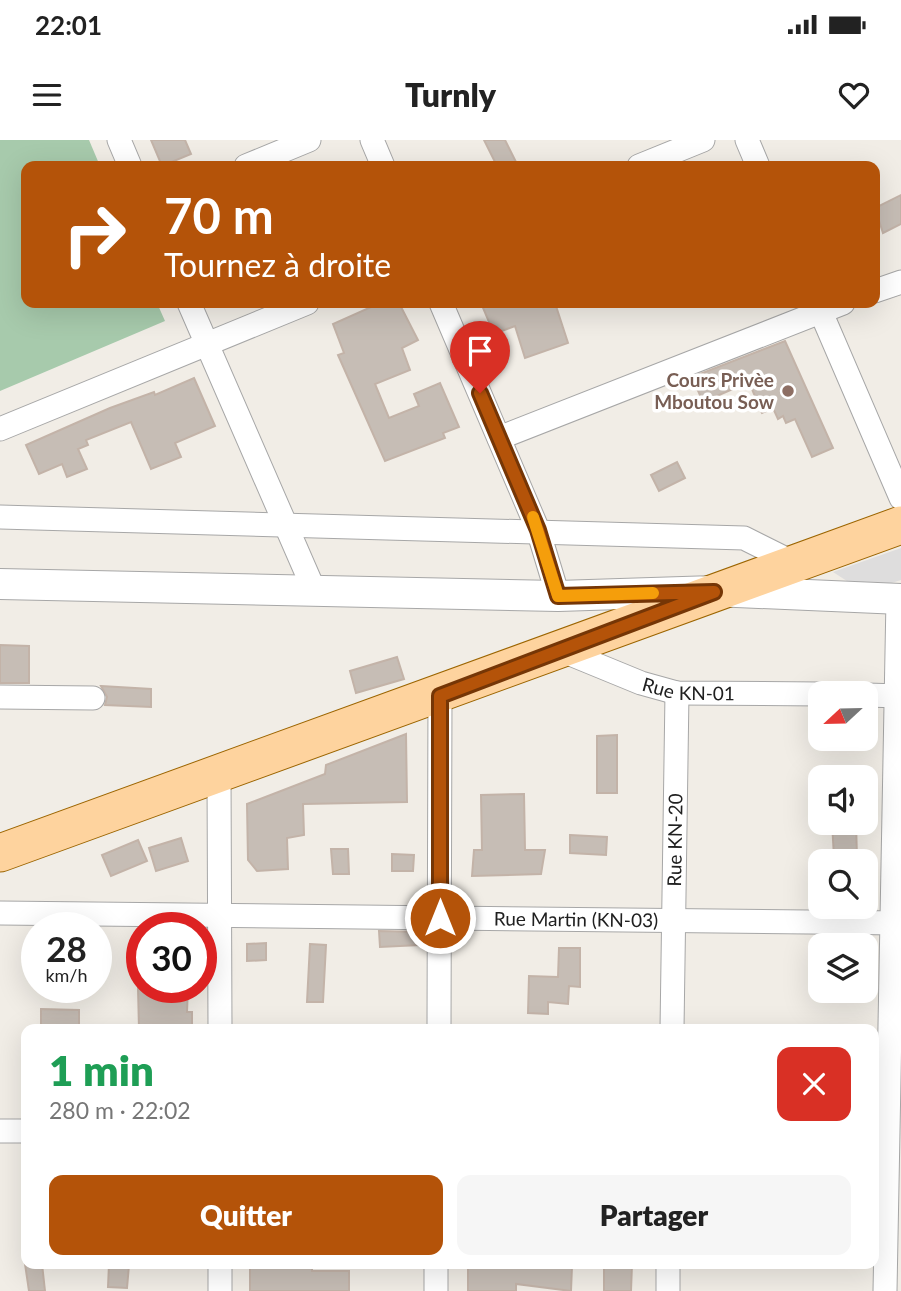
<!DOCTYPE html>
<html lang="fr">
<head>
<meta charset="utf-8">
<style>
  body { margin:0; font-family:Lato,sans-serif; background:#f6f6f6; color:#222; height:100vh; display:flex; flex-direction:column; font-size:26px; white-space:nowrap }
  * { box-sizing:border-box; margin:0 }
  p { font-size:23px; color:#767676 }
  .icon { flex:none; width:38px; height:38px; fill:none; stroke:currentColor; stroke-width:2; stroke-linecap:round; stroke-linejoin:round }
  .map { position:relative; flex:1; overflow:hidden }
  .side { position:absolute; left:21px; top:884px; width:858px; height:245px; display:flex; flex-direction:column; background:#fff; border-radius:14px; box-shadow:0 7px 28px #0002 }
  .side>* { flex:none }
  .banner { position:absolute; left:21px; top:21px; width:859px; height:147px; border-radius:14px; box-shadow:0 7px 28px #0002; background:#b45309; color:#fff; overflow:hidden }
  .needle { width:46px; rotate:248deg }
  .controls { position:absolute; left:808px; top:541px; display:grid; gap:14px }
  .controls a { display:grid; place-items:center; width:70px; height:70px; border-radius:14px; background:#fff; box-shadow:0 7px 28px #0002; font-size:35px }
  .speed { position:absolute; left:21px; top:772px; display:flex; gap:14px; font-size:35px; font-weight:700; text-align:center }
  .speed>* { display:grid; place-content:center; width:91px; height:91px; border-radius:50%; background:#fff; box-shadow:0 7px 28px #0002; line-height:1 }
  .speed small { font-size:18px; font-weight:400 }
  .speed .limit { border:10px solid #d22; background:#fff; color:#111 }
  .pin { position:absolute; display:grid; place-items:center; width:60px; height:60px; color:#fff; margin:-72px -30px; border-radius:50% 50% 50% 0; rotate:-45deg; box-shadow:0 0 7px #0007 }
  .pin .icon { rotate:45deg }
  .me { position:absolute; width:77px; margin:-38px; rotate:0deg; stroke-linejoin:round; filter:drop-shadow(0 0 5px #0008) }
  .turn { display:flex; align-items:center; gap:24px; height:147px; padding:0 28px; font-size:32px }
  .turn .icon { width:91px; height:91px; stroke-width:2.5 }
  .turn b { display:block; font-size:49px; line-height:60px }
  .round { display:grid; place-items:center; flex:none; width:74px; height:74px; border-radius:14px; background:#f6f6f6 }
  .head { display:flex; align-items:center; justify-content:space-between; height:119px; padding:0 28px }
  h1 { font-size:42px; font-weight:800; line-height:52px; color:#1e9e55 }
  .cta { display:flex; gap:14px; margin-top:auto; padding:14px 28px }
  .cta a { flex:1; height:80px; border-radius:14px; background:#b45309; color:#fff; font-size:28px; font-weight:800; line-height:80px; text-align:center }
  .cta a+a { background:#f6f6f6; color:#222 }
  .status { display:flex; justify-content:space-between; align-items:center; height:49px; padding:0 35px; background:#fff; direction:ltr }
  .status svg { height:19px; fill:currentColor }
  header { display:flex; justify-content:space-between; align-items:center; height:91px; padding:0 28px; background:#fff; font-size:32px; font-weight:800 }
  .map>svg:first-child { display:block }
</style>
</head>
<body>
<div class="status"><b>22:01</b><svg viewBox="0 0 49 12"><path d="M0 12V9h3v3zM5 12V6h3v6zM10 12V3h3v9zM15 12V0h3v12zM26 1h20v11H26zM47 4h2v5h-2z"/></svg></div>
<header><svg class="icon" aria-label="menu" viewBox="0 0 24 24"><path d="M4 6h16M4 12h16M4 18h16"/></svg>Turnly<svg class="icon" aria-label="heart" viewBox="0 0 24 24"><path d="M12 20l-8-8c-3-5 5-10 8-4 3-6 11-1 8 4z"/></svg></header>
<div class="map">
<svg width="901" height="1151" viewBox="0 0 901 1151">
  <rect width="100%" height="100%" fill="#f1ede6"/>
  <polygon fill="#dedddd" points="901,408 901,440 864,452 833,432"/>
  <polygon fill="#a7caac" points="0,0 89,0 100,26 26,26 26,163 157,163 165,181 0,251"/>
  <g fill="#c6bdb5" stroke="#c3b3a8" stroke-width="2">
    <polygon points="151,0 185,0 191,14 162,26"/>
    <polygon points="484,0 505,0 518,26 497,26"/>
    <polygon points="901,55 901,84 883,93 875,68"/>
    <polygon points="380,163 399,163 418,200 402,208 410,230 375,244 389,278 419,266 414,254 440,243 459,287 443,293 445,298 385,321 338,215 344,213 333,184"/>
    <polygon points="481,163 555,163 568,203 525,218 515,186 494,194"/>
    <polygon points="785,201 833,308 812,317 795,279 786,283 783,276 778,279 773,268 762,273 749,242 703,262 692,237"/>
    <polygon points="194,238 215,286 175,303 181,317 151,329 131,282 86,300 88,305 78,309 87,329 67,337 62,324 39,334 26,305 110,268 154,252 155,255"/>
    <polygon points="677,322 685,338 659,351 651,335"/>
    <polygon points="0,505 29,506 29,543 0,543"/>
    <polygon points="397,517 404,539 356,553 350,531"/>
    <polygon points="101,546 151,549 151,567 105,565 107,557"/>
    <polygon points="406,594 407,662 303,664 304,695 287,698 288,729 257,731 248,720 247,664 325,634 326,625"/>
    <polygon points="617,595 617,653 597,653 597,596"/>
    <polygon points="524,654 525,710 545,710 541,734 472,736 474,710 482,710 481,655"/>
    <polygon points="832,682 856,682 857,718 834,717"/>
    <polygon points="570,695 607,697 606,715 570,713"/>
    <polygon points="181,698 188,721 156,731 149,708"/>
    <polygon points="138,700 147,721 111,736 102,715"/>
    <polygon points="331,709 348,709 349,734 333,734"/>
    <polygon points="392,714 414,715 413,731 392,731"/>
    <polygon points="379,791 420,792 420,805 380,807"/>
    <polygon points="266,803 266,820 247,821 247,804"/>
    <polygon points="310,804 326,805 323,862 307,862"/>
    <polygon points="559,808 580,808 580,847 569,846 568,864 548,862 548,874 528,873 529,836 558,837"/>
    <polygon points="138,847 188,847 187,872 192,872 192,889 139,889"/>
    <polygon points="41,869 79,870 79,888 41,887"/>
    <polygon points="25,1124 42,1124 45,1151 29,1151"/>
    <polygon points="109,1124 129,1125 127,1148 108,1147"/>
    <polygon points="265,1124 312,1124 312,1131 349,1131 349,1151 250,1151 250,1126 265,1126"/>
    <polygon points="604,1124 632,1124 631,1151 604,1151"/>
    <polygon points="533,1125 572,1126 571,1151 516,1144 516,1151 468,1151 468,1127"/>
  </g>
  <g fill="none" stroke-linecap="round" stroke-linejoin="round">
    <defs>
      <g id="minor">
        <polyline points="119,0 130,26"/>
        <polyline points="372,0 383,26"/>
        <polyline points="747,0 758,26"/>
        <polyline points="246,26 309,0"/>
        <polyline points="639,26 703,0"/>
        <polyline points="875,151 901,142"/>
        <polyline points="189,163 314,450"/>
        <polyline points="441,163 538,390 558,456"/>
        <polyline points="817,163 901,358"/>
        <polyline points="0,289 307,163"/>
        <polyline points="499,298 843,163"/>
        <polyline points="0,377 744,398 796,424"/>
        <path id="s1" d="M 563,511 L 641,543 L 677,553 L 821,554"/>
        <polyline points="866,555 901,556"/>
        <polyline points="0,557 93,558"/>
        <polyline points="219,633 220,889"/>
        <path id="s2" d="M 0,773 L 901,783"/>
        <polyline points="439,889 440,556"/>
        <path id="s3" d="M 672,889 L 677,553"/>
        <polyline points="0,991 26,991"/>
        <polyline points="220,1124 220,1151"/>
        <polyline points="436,1151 436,1124"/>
        <polyline points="668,1151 668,1124"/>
        <polyline points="885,1151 898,459"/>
      </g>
      <polyline id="tertiary" points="0,444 558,456 714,451 901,459"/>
      <path id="primary" d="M 0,713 C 300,604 601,496 901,385"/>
    </defs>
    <use href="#minor" stroke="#a7a7a7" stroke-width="25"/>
    <use href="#tertiary" stroke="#a7a7a7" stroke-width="32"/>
    <use href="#primary" stroke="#9c6500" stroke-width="39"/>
    <use href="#minor" stroke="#fff" stroke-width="23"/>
    <use href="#tertiary" stroke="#fff" stroke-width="30"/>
    <use href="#primary" stroke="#fed39e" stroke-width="37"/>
  </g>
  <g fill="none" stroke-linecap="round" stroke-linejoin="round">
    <defs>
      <polyline id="route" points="440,778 440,556 714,452 558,456 538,390 480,253"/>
    </defs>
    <use href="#route" stroke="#753606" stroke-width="18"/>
    <use href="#route" stroke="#b45309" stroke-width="12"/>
    <polyline stroke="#f59e0b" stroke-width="12" points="533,377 558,456 653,453"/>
  </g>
  <circle fill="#8d6e63" stroke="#fff" stroke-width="2.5" cx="788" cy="251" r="7"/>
  <g text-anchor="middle" stroke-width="7" stroke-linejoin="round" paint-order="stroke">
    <g font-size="19" font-weight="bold" fill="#785e54" stroke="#fff" text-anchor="end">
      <text x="774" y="247">Cours Privèe<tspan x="774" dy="22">Mboutou Sow</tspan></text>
    </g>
    <g font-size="19" fill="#202020" stroke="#fff">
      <text dy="7" stroke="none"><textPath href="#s1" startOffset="133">Rue KN-01</textPath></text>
      <text dy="7" stroke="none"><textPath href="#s3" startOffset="189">Rue KN-20</textPath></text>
      <text dy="7" stroke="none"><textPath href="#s2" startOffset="576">Rue Martin (KN-03)</textPath></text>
    </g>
  </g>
</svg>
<div class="controls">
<a><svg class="needle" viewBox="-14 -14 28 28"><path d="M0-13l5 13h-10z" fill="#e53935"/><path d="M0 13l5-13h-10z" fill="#767676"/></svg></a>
<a><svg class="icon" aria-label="sound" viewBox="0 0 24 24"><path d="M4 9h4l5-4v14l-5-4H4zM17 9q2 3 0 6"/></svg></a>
<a><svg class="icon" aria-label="search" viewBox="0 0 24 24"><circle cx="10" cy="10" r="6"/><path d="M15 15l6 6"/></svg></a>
<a><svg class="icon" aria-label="layers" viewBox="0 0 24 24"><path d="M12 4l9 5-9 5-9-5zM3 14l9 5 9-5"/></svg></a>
</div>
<div class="speed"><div>28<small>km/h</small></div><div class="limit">30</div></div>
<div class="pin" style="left:480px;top:253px;background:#d93025"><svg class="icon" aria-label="arrive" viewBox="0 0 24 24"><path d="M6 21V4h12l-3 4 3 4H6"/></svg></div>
<svg class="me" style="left:440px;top:778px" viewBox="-20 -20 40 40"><circle r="17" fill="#b45309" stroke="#fff" stroke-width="3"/><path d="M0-11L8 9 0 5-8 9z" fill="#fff"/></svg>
<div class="banner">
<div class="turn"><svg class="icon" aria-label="right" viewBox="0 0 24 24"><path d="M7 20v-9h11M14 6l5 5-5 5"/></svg><div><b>70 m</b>Tournez à droite</div></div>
</div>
<section class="side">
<div class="head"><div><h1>1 min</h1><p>280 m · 22:02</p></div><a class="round" style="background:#d93025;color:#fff"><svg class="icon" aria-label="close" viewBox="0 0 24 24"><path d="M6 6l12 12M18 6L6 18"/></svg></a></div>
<div class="cta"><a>Quitter</a><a>Partager</a></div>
</section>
</div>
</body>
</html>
